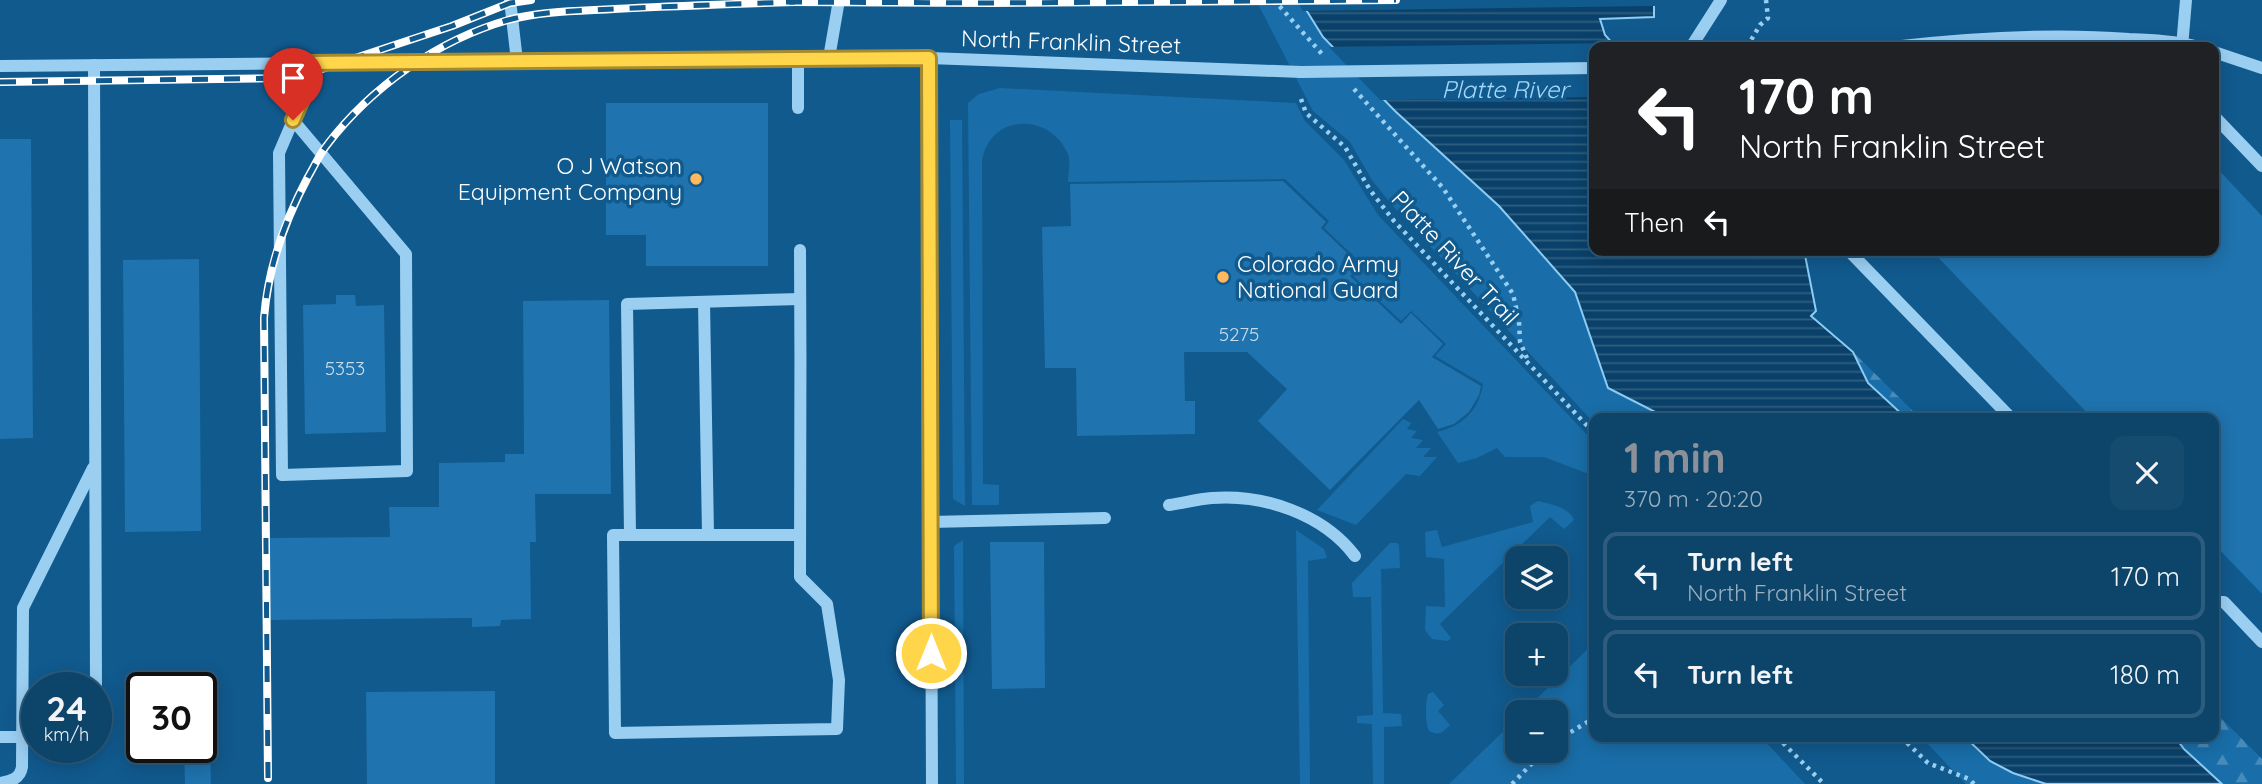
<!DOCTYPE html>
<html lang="en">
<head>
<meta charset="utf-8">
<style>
  body { margin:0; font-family:Quicksand,sans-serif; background:#164b70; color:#f1f3f6; height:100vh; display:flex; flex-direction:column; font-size:26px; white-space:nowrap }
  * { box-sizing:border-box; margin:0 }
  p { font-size:23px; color:#9ab0c1 }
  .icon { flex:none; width:38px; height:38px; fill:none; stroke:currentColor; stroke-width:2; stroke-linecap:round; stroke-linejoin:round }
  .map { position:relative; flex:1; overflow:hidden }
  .drawer { position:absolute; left:1589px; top:413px; width:630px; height:329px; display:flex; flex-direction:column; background:#0d446a; border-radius:14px; box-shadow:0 4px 18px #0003,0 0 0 2px #2d5c7e }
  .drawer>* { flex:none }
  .guide { position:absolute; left:1589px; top:42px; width:630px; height:214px; border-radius:14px; box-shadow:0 4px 18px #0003,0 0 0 2px #2d5c7e; background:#202124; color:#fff; overflow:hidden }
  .buttons { position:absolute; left:1505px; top:546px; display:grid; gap:14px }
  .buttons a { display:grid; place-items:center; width:63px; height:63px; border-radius:14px; background:#0d446a; box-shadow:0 4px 18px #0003,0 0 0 2px #2d5c7e; font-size:35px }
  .speed { position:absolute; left:21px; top:672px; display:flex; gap:14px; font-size:35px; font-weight:700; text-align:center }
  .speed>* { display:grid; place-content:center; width:91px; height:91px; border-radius:50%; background:#0d446a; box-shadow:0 4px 18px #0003,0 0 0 2px #2d5c7e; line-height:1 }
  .speed small { font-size:18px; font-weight:400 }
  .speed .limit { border:4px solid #111; border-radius:10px; background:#fff; color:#111 }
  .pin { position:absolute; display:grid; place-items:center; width:60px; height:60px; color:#fff; margin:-72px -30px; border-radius:50% 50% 50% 0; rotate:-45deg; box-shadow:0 0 7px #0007 }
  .pin .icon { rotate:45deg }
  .me { position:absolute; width:77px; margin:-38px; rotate:0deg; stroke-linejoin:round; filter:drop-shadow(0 0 5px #0008) }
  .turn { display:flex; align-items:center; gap:24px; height:147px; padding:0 35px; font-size:32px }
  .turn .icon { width:91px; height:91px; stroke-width:2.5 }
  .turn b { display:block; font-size:49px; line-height:60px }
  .then { display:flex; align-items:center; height:66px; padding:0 35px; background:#0003; gap:14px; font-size:26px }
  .round { display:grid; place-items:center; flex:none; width:74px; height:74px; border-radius:14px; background:#164b70 }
  .headline { display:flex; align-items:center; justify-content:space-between; height:119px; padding:0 35px }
  h1 { font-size:42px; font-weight:800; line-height:52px; color:#8c9099 }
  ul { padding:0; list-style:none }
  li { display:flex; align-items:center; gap:21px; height:88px; margin:0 14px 10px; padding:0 21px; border:4px solid #2d5c7e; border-radius:14px }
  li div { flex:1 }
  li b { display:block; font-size:26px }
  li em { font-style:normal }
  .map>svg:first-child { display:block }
</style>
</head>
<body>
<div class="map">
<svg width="2262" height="784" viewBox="0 0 2262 784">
  <defs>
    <pattern id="forest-firs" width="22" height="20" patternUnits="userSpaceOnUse" patternTransform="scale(1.75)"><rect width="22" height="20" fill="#196ea9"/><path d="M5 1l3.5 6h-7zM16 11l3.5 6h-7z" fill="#478bba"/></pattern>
    <pattern id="water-rules" width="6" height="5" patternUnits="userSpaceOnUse" patternTransform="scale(1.75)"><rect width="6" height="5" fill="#0a416a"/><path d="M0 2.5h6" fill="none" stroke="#2f5e80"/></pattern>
  </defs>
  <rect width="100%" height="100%" fill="#115a8e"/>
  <g fill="#196ea9">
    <polygon points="1256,0 1300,0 1323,37 1395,111 1499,206 1575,292 1608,388 1667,418 1594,418 1594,423 1392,205 1372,180 1350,142 1313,111"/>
    <path d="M 1000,88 L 1296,103 L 1305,121 L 1344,160 L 1378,215 L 1594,442 L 1594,476 L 1544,457 L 1505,457 L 1497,448 L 1477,458 L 1458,463 L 1437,432 C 1463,426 1479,410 1483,384 L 1435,356 L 1446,344 L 1411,311 L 1401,321 L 1353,276 L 1363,265 L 1324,228 L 1329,221 L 1285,179 L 1068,182 C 1068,174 1071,162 1068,154 C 1050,112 990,113 982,161 L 983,484 L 999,485 L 999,505 L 972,505 L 968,103 L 979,94 Z"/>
    <polygon points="950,120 962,120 965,506 953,499"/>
    <polygon points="1403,419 1411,423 1407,429 1417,431 1411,438 1423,440 1416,448 1431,448 1423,457 1437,457 1420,476 1406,474 1356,525 1317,510"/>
    <path d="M 1538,501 C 1550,504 1569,507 1574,520 L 1564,529 L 1550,517 L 1440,624 L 1451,638 L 1448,641 L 1432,639 L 1425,630 L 1426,606 L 1445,607 L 1444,559 L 1426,557 L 1425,532 L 1437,530 L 1442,547 L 1533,522 L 1530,506 Z"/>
    <polygon points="1296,530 1324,549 1327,558 1308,561 1310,784 1300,784"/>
    <polygon points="963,540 964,784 956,784 954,546"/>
    <polygon points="1390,543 1397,543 1399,545 1400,568 1381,569 1383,713 1401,714 1402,726 1384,727 1384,784 1373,784 1372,724 1357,723 1357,716 1373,715 1371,597 1353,597 1352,583"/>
    <polygon points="1594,643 1594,737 1761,737 1805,784 1449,784 1517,718 1517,751 1556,751 1556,712 1523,712"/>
    <path d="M 1433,692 L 1444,705 L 1438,711 L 1450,725 C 1442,733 1439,736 1429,731 C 1425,721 1425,705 1428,694 Z"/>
    <polygon points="1921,737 1965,737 1990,761 2013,773 2046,784 1966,784"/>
  </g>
  <g fill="url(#forest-firs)">
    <polygon points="1853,352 1920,418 1906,418 1868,383"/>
    <polygon points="2214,711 2262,759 2262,784 2222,784 2184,749 2175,737 2214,737"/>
  </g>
  <g fill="url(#water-rules)" stroke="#8cccf5" stroke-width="2">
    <polygon points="1300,0 1654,0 1654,17 1600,19 1605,35 1616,47 1594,47 1594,250 1748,250 1754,257 1766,250 1804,250 1816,311 1811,316 1853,352 1868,383 1906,418 1667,418 1608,388 1575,292 1499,206 1395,111 1323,37"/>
    <polygon points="1965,737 2175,737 2184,749 2222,784 2046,784 2013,773 1990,761"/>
  </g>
  <g fill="#115a8e">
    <polygon points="1296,0 1656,0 1656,6 1303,11"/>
    <polygon points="1617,43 1619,47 1594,47 1594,97 1380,100 1329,47"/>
  </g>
  <g fill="#1f73ae">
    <polygon points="606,103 768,103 768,266 646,266 646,235 606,235"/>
    <polygon points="0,139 31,139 33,438 0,439"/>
    <polygon points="2214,165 2262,216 2262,594 2214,544 2214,418 2092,418 1931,250 2214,250"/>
    <polygon points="1283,181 1326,222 1321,228 1360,265 1350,276 1401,324 1411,313 1443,344 1432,357 1481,386 1479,395 1469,412 1454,424 1438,429 1419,400 1330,490 1258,421 1287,389 1247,352 1184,352 1185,401 1195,401 1195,434 1077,436 1076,368 1045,368 1042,227 1071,226 1070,184"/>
    <polygon points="199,259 201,531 125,532 123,260"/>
    <polygon points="336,295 355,295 356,306 384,305 386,432 305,434 303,305 336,304"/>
    <polygon points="609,300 611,494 535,494 536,542 530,542 531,619 501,620 500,626 472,627 472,618 270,620 270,538 390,537 389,507 439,507 439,463 505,462 505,454 524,454 523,301"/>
    <polygon points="990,542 1044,542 1045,688 992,689"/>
    <polygon points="495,691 495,784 367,784 366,692"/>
    <polygon points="184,747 210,747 211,784 185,784"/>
  </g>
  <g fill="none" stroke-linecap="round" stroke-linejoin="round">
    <g stroke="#9bcff2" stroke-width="4.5" stroke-dasharray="3.5 5" stroke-linecap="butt">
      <polyline points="1274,0 1322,54"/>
      <polyline points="1747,47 1760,25 1768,18 1766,0"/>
      <polyline points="1354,89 1443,188 1513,294 1519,321 1520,342 1529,363"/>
      <polyline points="1301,99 1306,113 1345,147 1370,190 1394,221 1594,433"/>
      <polyline points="1777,737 1824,784"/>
      <polyline points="1901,737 1928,763 1969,779 1974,784"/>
      <polyline points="1556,741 1594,718"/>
      <polyline points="1512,784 1544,751"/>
    </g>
    <g stroke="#9bcff2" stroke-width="12">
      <polyline points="510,0 517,61"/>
      <polyline points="1691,47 1721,0"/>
      <path d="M 1892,47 C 1970,38 2051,33 2129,39 C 2153,40 2176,41 2199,47"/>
      <polyline points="2182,47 2186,0"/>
      <polyline points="2214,52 2262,68"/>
      <polyline points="829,58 839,0"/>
      <polyline points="929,58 932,784"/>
      <polyline points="798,59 798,108"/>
      <polyline points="94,65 96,688"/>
      <polyline points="0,66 929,58 1301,72"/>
      <polyline points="2214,116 2262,166"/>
      <polyline points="293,120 406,254 407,471 282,475 279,153 303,97 305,63"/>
      <polyline points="1848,250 2011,418"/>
      <polyline points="704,302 708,535"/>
      <path d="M 1169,505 C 1183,503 1198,499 1212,498 C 1264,494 1323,514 1355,556"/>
      <polyline points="930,522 1105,518"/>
      <polyline points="630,535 627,304 800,299"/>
      <path d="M 800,535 L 613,535 L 615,733 L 837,729 L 839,680 L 827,604 L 800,577 C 800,468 801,359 800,250"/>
      <polyline points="2214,602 2224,602 2262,642"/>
      <polyline points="0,737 37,737"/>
      <path d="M 0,783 C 11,781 20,779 22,767 L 23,608 L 93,468"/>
    </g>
    <defs>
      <g id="rail">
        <polyline points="786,2 993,3 1396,0"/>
        <polyline points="0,82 295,78 452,26 510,3 531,0"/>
        <path d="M 268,778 L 264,318 C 268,268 284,222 308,177 C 314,167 319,155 327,145 C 371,87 438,40 508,20 C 542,11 579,11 614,9 C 674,6 734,4 795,2"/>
      </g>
    </defs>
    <use href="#rail" stroke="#fff" stroke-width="8"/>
    <use href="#rail" stroke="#115a8e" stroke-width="5" stroke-dasharray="16" stroke-linecap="butt"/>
    <polyline stroke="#9bcff2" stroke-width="12" points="1301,72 1594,68"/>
  </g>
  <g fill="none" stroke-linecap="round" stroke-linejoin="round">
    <defs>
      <polyline id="route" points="293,120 303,97 305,63 929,58 931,653"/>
    </defs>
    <use href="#route" stroke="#a68a30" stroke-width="18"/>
    <use href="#route" stroke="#ffd54a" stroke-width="12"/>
  </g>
  <g fill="#ffb85c" stroke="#115a8e" stroke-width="2.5">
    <circle cx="696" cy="179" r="7"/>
    <circle cx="1223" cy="277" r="7"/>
  </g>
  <g text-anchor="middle" stroke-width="7" stroke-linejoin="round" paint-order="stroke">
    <g font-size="19" fill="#c7dceb">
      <text x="1239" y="341">5275</text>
      <text x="345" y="375">5353</text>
    </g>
    <g font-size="23" fill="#fff" stroke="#115a8e">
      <text transform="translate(1071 42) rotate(2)" y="8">North Franklin Street</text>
      <text transform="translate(1455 258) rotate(47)" y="8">Platte River Trail</text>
    </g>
    <g font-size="23" fill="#fff" stroke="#115a8e" text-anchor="end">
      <text x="682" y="174">O J Watson<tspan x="682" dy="26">Equipment Company</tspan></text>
      <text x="1237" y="272" text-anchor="start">Colorado Army<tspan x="1237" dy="26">National Guard</tspan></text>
    </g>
    <g font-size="24" font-style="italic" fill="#a7d8f9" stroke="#115a8e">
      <text x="1505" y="98">Platte River</text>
    </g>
  </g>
</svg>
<div class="buttons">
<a><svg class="icon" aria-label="layers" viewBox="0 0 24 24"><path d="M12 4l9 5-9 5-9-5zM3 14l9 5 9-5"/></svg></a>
<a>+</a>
<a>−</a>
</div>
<div class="speed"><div>24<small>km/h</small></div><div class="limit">30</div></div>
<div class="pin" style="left:293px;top:120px;background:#d93025"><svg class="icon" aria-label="arrive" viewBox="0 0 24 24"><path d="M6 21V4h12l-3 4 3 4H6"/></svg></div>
<svg class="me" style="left:931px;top:653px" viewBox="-20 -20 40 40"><circle r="17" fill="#ffd54a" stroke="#fff" stroke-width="3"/><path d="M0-11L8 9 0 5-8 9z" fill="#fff"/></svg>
<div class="guide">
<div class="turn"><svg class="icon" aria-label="left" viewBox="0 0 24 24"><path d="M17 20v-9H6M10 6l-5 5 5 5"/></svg><div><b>170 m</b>North Franklin Street</div></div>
<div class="then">Then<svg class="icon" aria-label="left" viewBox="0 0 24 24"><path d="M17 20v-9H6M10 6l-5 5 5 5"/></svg></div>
</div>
<section class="drawer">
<div class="headline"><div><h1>1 min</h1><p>370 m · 20:20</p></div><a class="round"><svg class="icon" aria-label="close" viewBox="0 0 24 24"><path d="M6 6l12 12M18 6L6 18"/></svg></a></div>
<ul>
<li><svg class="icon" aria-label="left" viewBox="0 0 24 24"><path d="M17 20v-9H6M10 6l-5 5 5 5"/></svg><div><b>Turn left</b><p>North Franklin Street</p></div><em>170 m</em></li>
<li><svg class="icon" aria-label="left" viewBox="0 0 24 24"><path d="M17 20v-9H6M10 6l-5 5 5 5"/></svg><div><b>Turn left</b></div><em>180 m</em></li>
</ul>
</section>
</div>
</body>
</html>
